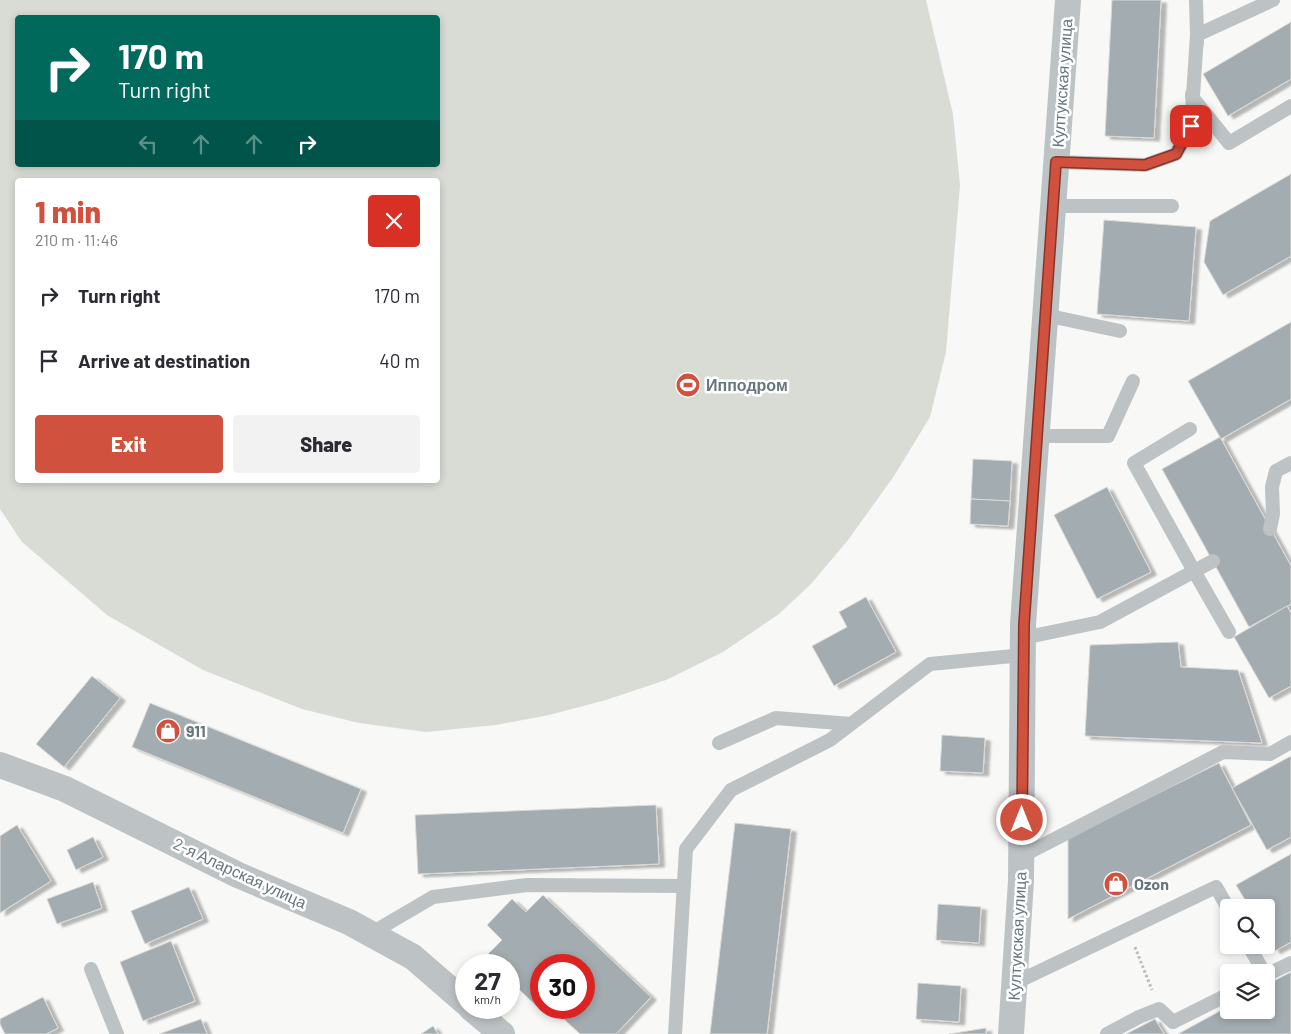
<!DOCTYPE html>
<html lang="en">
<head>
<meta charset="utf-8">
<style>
  body { margin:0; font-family:Barlow,sans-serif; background:#f2f2f3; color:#2b2b33; height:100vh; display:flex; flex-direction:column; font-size:19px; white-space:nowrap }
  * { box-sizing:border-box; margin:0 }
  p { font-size:16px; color:#7c7c81 }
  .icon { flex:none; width:28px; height:28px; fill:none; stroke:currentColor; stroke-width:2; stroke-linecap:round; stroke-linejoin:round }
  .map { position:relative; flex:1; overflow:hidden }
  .sheet { position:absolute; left:15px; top:178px; width:425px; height:305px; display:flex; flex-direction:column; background:#fff; border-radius:5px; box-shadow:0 2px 8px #0003 }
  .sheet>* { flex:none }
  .hud { position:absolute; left:15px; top:15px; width:425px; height:152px; border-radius:5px; box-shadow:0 2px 8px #0003; background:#00695c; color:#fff; overflow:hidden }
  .controls { position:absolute; left:1220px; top:899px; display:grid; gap:10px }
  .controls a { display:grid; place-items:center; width:55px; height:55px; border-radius:5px; background:#fff; box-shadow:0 2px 8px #0003; font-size:25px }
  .speed { position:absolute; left:455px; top:954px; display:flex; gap:10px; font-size:25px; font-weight:700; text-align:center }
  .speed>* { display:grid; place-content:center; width:65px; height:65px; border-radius:50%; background:#fff; box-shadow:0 2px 8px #0003; line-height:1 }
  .speed small { font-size:12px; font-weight:400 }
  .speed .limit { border:8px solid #d22; background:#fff; color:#111 }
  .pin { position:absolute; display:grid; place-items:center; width:42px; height:42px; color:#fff; margin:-21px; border-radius:10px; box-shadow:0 2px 8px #0006 }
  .me { position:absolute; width:55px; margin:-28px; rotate:0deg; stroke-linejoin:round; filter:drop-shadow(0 0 4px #0008) }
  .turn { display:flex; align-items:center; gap:18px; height:105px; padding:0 20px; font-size:22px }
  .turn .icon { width:65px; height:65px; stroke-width:2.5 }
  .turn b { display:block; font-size:35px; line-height:42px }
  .lanes { display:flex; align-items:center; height:48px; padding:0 20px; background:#0003; justify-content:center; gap:25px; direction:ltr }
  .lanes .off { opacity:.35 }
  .round { display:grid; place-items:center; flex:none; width:52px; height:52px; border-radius:5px; background:#f2f2f3 }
  .summary { display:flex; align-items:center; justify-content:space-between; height:85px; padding:0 20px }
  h1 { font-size:30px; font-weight:800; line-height:38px; color:#d0513d }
  .button { display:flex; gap:10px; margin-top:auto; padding:10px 20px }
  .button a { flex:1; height:58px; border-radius:5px; background:#d0513d; color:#fff; font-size:20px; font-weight:800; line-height:58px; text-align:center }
  .button a+a { background:#f2f2f3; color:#2b2b33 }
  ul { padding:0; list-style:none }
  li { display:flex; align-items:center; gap:15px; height:65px; padding:0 20px }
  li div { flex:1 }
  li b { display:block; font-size:19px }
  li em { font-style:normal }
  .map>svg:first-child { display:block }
</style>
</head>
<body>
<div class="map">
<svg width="1291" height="1034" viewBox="0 0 1291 1034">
  <defs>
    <filter id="shadow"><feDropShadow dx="5.5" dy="3" stdDeviation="1" flood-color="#0004"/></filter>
  </defs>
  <rect width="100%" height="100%" fill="#f8f8f6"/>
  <path fill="#d8dcd5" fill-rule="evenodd" d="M 0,0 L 926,0 L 953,114 L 960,185 L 946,352 L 930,417 L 894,476 L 848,540 L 811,584 L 779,614 L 723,652 L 666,680 L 606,700 L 549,715 L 496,725 L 426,732 L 359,723 L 302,709 L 203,670 L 107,615 L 22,542 L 0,509 ZM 18,18 L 438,18 L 438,165 L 18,165 ZM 18,180 L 438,180 L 438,480 L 18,480 Z"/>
  <g fill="#a3acb0" stroke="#dadad8" filter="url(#shadow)">
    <polygon points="1112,0 1161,0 1154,138 1105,136"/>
    <polygon points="1291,22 1291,79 1228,116 1203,74"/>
    <polygon points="1291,174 1291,256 1223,295 1204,262 1210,221"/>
    <polygon points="1104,220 1196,227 1189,321 1097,314"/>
    <polygon points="1291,322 1291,399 1221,439 1188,381"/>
    <polygon points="1220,437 1291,566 1291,604 1249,627 1162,469"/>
    <polygon points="973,459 1012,461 1010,501 971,499"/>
    <polygon points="1107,487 1151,572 1097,599 1054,515"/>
    <polygon points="971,499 1010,501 1008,526 970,524"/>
    <polygon points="866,597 896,652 834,686 812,646 847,627 839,612"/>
    <polygon points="1287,606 1291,613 1291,686 1269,698 1234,637"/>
    <polygon points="1178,642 1181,667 1238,670 1262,743 1085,736 1090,645"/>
    <polygon points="92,676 120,698 64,767 36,744"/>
    <polygon points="150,703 361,789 343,833 132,747"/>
    <polygon points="942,735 985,738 983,773 940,771"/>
    <polygon points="1291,756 1291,837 1267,850 1232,788"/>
    <polygon points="1219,763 1251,825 1068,919 1068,838"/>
    <polygon points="656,805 659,864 418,874 415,815"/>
    <polygon points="735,823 791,829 767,1034 710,1034"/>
    <polygon points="17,825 51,881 0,913 0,836"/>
    <polygon points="93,837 103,857 76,870 67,850"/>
    <polygon points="1291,854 1291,942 1275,951 1266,936 1266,908 1250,908 1236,885"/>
    <polygon points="93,882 102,908 57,924 47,899"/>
    <polygon points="189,887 203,919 145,944 131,911"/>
    <polygon points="543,895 651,997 616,1034 580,1034 552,1008 584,1008 584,965 541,965 541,1008 547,1008 543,1012 509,980 509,965 493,965 485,957 502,940 487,925 512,899 526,912"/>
    <polygon points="938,904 981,907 979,943 936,940"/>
    <polygon points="171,941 195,1001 143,1021 120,962"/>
    <polygon points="1291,972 1291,1034 1178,1034 1229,1006 1229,1010 1266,1010 1266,985"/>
    <polygon points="918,983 961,986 959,1022 916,1019"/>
    <polygon points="43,997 58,1028 46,1034 5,1034 0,1024 0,1019"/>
    <polygon points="201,1019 207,1034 159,1034"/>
    <polygon points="1155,1019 1164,1034 1126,1034"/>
    <polygon points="433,1026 438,1034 421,1034"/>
    <polygon points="986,1028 986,1034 949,1034"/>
  </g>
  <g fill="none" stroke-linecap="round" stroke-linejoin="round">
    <polyline stroke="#b8bcbe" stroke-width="3" stroke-dasharray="2.5 2.5" stroke-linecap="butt" points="1135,947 1152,990"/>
    <g stroke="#bdc2c5" stroke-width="14">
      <polyline points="1197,43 1197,35 1273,0"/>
      <polyline points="1192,94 1192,97 1229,143 1291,106"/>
      <polyline points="1056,162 1145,165 1176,154 1191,126 1197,35 1196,0"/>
      <polyline points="1053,206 1172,206"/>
      <polyline points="1045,315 1120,331"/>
      <polyline points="1190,429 1134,463 1194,571 1229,632"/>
      <polyline points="1037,436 1108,436 1133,381"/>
      <polyline points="1270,529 1273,514 1272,487 1276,471 1291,463"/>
      <polyline points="1023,638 1100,622 1213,561"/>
      <polyline points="719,743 776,718 851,724"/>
      <polyline points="1022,856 1223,752 1270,754 1291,742"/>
      <polyline points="370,934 433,897 527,885 684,886"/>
      <polyline points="1248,945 1264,972"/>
      <polyline points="91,969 117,1034"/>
      <polyline points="1266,975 1291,963"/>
      <polyline points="1015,983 1216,887 1229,910"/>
      <polyline points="675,1034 686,849 731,790 830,740 930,664 1023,655"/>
      <polyline points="1107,1034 1139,1017 1159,1009 1173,1022 1229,994"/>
    </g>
    <g stroke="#bdc2c5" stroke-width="26">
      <polyline points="0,765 65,789 238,875 349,922 413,957 466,1003"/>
      <polyline points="471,1008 502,1034"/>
      <polyline points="1011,1034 1021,881 1023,624 1068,0"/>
    </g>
  </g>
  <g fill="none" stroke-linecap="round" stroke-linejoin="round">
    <defs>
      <polyline id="route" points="1022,820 1024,624 1056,162 1145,165 1176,154 1191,126"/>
    </defs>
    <use href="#route" stroke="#873528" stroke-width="12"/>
    <use href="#route" stroke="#d0513d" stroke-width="9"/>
  </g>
  <defs>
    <symbol id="stadium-disc" viewBox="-11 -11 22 22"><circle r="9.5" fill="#d0513d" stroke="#fff"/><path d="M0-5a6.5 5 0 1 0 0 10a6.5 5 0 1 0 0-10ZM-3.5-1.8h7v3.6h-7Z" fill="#fff"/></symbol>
    <symbol id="shop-disc" viewBox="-11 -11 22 22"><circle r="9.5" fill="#d0513d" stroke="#fff"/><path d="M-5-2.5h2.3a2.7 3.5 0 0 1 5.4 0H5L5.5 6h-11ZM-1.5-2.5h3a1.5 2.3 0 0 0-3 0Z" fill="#fff"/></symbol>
  </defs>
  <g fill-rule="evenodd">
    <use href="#stadium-disc" x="674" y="371" width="28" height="28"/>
    <use href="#shop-disc" x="154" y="717" width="28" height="28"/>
    <use href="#shop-disc" x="1102" y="870" width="28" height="28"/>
  </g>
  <g text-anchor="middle" stroke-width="5" stroke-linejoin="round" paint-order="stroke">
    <g font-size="16" fill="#66767d" stroke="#fff">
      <text transform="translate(1062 83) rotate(-86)" y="6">Култукская улица</text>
      <text transform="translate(240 873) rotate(25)" y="6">2-я Аларская улица</text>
      <text transform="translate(1017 936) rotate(-87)" y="6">Култукская улица</text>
    </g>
    <g font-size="16" font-weight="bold" fill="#66767d" stroke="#fff" text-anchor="start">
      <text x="706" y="391">Ипподром</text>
      <text x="186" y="737">911</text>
      <text x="1134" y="890">Ozon</text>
    </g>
  </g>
</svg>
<div class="controls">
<a><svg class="icon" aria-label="search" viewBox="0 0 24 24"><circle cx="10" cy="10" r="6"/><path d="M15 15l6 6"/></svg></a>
<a><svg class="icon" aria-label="layers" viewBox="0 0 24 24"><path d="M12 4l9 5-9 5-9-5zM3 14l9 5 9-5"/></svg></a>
</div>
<div class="speed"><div>27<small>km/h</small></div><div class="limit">30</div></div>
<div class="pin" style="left:1191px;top:126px;background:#d93025"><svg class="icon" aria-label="arrive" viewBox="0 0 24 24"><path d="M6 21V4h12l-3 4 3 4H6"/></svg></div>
<svg class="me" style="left:1022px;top:820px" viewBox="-20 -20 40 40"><circle r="17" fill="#d0513d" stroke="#fff" stroke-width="3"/><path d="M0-11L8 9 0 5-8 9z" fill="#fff"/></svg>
<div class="hud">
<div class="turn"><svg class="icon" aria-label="right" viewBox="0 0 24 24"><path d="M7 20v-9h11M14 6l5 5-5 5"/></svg><div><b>170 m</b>Turn right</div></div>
<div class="lanes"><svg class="icon off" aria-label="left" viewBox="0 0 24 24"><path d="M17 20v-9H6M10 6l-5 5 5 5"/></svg><svg class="icon off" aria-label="ahead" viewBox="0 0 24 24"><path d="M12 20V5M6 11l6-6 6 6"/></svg><svg class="icon off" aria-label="ahead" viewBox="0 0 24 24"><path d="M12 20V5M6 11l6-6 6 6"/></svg><svg class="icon" aria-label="right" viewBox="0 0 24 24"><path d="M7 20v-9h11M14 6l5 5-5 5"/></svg></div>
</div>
<section class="sheet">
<div class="summary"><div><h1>1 min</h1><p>210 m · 11:46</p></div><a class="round" style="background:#d93025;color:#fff"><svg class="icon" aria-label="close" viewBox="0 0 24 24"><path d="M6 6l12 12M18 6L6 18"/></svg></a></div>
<ul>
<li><svg class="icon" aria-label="right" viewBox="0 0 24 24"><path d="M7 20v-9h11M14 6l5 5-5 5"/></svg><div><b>Turn right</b></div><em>170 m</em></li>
<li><svg class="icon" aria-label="arrive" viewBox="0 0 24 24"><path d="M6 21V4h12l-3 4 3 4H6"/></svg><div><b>Arrive at destination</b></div><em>40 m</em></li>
</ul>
<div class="button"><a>Exit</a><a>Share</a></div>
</section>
</div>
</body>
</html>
